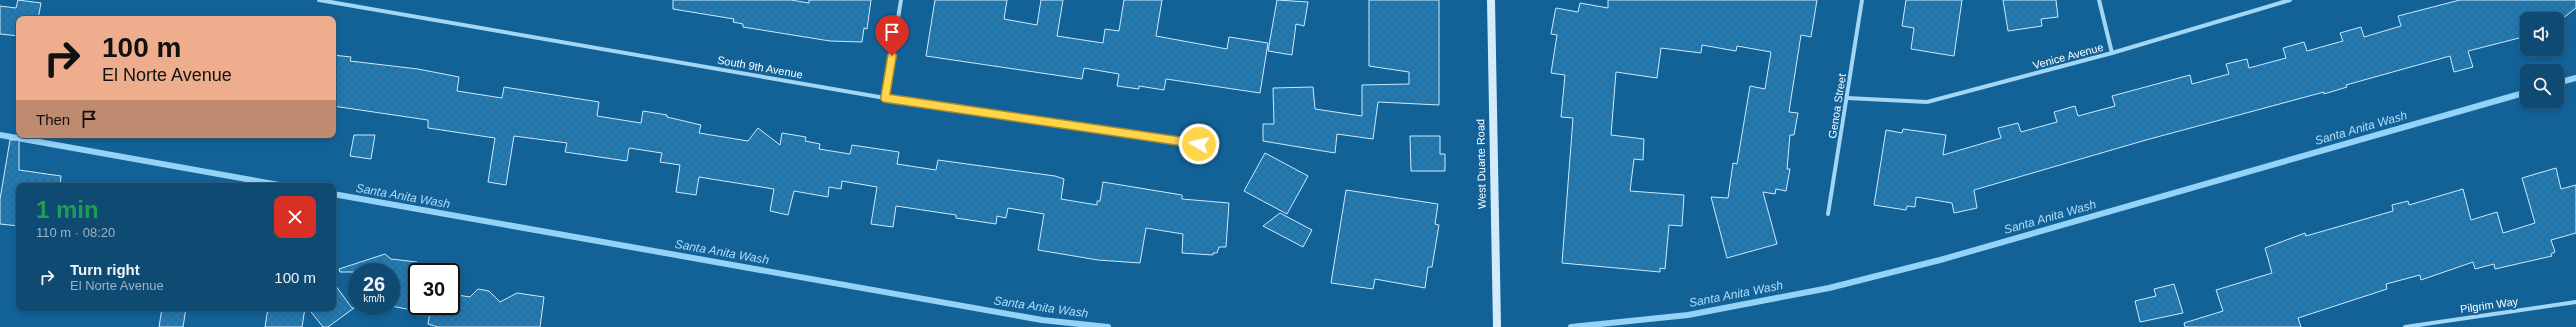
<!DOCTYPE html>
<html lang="en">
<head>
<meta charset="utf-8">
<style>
  body { margin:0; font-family:Arial,sans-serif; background:#1c547a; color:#f1f3f6; height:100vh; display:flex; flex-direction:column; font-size:15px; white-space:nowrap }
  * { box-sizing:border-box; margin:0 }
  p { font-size:13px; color:#9bb3c4 }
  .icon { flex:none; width:22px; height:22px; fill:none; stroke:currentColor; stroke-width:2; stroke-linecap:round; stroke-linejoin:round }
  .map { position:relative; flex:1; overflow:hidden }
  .side { position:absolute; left:16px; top:183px; width:320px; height:128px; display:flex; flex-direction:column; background:#0e4a72; border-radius:8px; box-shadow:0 2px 6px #0003,0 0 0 1px #2e6284 }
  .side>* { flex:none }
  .guide { position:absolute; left:16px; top:16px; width:320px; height:122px; border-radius:8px; box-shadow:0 2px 6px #0003,0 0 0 1px #2e6284; background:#eead8d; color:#111; overflow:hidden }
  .tools { position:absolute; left:2520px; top:12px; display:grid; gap:8px }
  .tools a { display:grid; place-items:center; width:44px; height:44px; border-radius:8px; background:#0e4a72; box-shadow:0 2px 6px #0003,0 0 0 1px #2e6284; font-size:20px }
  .speed { position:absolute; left:348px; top:263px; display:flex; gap:8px; font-size:20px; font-weight:700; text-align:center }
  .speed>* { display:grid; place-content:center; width:52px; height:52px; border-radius:50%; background:#0e4a72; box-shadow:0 2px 6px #0003,0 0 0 1px #2e6284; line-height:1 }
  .speed small { font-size:10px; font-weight:400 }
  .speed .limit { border:2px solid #111; border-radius:6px; background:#fff; color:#111 }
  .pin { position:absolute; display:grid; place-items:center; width:34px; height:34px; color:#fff; margin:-41px -17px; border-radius:50% 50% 50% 0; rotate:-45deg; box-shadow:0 0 4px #0007 }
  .pin .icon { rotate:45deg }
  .me { position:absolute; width:44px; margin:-22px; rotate:279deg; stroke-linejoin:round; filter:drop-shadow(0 0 3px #0008) }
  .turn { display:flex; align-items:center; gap:14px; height:84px; padding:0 20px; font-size:18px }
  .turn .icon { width:52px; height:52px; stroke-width:2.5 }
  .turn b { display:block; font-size:28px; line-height:34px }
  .then { display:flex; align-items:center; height:38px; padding:0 20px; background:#0003; gap:8px; font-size:15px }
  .round { display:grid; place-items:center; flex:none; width:42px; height:42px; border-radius:8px; background:#1c547a }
  .overview { display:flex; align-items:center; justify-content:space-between; height:68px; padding:0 20px }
  h1 { font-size:24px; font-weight:700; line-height:30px; color:#1e9e55 }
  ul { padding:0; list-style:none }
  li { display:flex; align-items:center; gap:12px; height:52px; padding:0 20px }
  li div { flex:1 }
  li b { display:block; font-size:15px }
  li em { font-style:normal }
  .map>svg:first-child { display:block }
</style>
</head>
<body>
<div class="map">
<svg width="2576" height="327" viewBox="0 0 2576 327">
  <defs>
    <pattern id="building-cross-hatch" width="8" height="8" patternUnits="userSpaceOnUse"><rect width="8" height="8" fill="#207cb7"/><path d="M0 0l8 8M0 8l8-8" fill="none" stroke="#346687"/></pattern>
  </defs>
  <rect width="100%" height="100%" fill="#126298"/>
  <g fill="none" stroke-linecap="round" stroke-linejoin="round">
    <g stroke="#95d2f7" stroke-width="6">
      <polyline points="2557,83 2576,78"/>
      <polyline points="0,135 285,186"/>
      <polyline points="333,194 1042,320 1108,327"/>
      <polyline points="1571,327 1688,315 1829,288 1940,260 2527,92"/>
    </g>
  </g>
  <g fill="url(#building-cross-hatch)" stroke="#cceafd">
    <polygon points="18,0 41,3 38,19 19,19 19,36 0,34 0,6 16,8"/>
    <polygon points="673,0 791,0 809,3 809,0 871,0 867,29 864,28 862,42 830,41 743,27 743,24 733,22 734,19 673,9"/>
    <polygon points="935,0 1007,0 1004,19 1037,25 1041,0 1063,0 1057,36 1103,43 1105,29 1119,31 1124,0 1162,0 1156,36 1227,49 1229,37 1268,43 1260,93 1166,79 1164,90 1139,86 1139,89 1117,86 1119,74 1084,68 1082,79 926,56"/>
    <polygon points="1277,0 1308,2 1304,26 1296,24 1292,55 1268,51"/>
    <polygon points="1369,0 1439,0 1439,105 1378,102 1373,139 1337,134 1335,153 1263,141 1263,124 1274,124 1273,88 1313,87 1315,109 1362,116 1362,85 1409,84 1409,72 1369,66"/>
    <polygon points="1608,0 1817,0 1811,37 1801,35 1790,105 1789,112 1798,113 1794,135 1790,135 1787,169 1790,169 1786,191 1776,189 1775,194 1763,192 1777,244 1727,258 1711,197 1728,198 1733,163 1737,164 1750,86 1765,89 1771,52 1737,46 1736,51 1702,45 1701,53 1661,48 1657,78 1616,72 1611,135 1644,139 1643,160 1634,159 1630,191 1684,195 1682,226 1669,225 1665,269 1660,268 1660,272 1562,263 1573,118 1561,117 1565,75 1551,73 1557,35 1551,34 1555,12 1556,8 1578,12 1580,3 1608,8"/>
    <polygon points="1906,0 1962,0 1954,56 1911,49 1914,28 1902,26"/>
    <polygon points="2003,0 2056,0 2058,17 2041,19 2042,26 2008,31"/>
    <polygon points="2460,0 2576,0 2576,8 2562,19 2527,19 2527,36 2468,51 2473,67 2454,72 2450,56 2346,85 2347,87 2324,94 2324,92 2146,140 1974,190 1977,208 1954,213 1952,203 1916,197 1915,207 1907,206 1906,210 1874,205 1886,130 1902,133 1903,129 1946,135 1943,155 2001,138 1998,128 2018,123 2021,132 2057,122 2054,112 2075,106 2078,116 2115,106 2112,96 2190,75 2192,84 2229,74 2226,64 2247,59 2249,68 2286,58 2283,48 2304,42 2307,51 2343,41 2340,33 2361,27 2364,37 2401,26 2398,16"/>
    <polygon points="333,55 351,57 350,61 418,69 459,77 457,91 502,98 504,87 599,102 597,116 641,123 643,111 667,115 667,117 701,125 699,133 748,141 758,128 780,145 782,133 806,137 805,141 820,144 819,149 850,154 852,145 899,152 897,164 936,170 938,160 1055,176 1064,179 1061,199 1097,205 1097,201 1100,201 1103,182 1182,195 1182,199 1229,203 1226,247 1219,247 1217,253 1213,253 1213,255 1182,253 1183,234 1146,228 1140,263 1098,260 1038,250 1044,214 1008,208 1006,218 997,216 996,224 956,218 956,215 896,206 893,227 871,224 877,187 842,181 841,189 829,187 828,197 794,191 788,215 770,211 774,189 699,177 696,195 676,192 680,165 660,162 662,153 629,148 627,161 565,152 567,143 514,136 506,185 488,182 495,138 428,128 428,120 333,106"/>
    <polygon points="354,135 375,135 371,159 350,156"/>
    <polygon points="1410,136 1440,136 1440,154 1445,154 1445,171 1411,171"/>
    <polygon points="10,140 19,140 19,170 61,176 60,186 19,186 19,226 0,224 0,199"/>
    <polygon points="1265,153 1308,176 1287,214 1244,191"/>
    <polygon points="2556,168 2561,189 2576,185 2576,233 2551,240 2555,252 2551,254 2552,256 2495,269 2494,264 2475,269 2473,262 2421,280 2420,275 2386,284 2387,289 2298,318 2301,327 2185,327 2184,323 2223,311 2216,290 2272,273 2265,248 2305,233 2306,236 2393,211 2392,205 2408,201 2409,205 2463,189 2471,220 2497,212 2503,233 2535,223 2522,178"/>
    <polygon points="1346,190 1438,204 1435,224 1439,225 1432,267 1428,267 1425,288 1375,279 1373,289 1331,283"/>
    <polygon points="1280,213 1312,230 1303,247 1263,226"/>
    <polygon points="385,254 391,259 417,262 417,311 391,306 391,272 340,272 339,269"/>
    <polygon points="333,282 352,308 354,308 328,327 323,327 308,308 333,308"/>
    <polygon points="2174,284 2183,313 2140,322 2135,301 2156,296 2154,289"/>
    <polygon points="478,289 489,291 500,302 517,293 544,297 540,327 438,327 428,324 431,306 451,306 451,294 470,297"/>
    <polygon points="162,308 186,308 183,327 159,327"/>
    <polygon points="268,308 305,308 302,327 265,327"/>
  </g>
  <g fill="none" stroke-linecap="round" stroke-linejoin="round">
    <g stroke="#a3d5f4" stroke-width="4">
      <polyline points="319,0 885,98 1199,144"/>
      <polyline points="2099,0 2112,53"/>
      <polyline points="885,98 901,0"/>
      <polyline points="1847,98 1927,102 2112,53 2290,0"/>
      <polyline points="1828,214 1862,0"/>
      <polyline points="2405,327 2576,302"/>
    </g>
    <polyline stroke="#d3ecfd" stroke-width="8" points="1491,0 1497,327"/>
  </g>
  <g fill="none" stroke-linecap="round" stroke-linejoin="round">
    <defs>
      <polyline id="route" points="892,56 885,98 1199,144"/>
    </defs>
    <use href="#route" stroke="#a68a30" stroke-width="10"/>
    <use href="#route" stroke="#ffd54a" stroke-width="7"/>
  </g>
  <g text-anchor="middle" stroke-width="4" stroke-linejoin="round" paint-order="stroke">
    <g font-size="11" fill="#fff" stroke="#126298">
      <text transform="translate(2068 56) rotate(-15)" y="4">Venice Avenue</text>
      <text transform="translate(760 67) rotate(10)" y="4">South 9th Avenue</text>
      <text transform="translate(1837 106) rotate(-81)" y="4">Genoa Street</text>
      <text transform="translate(1481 164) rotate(-91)" y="4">West Duarte Road</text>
      <text transform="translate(2489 305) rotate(-8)" y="4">Pilgrim Way</text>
    </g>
    <g font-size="12" font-style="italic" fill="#b0defa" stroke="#126298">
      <text transform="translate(2361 128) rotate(-16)" y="4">Santa Anita Wash</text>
      <text transform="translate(403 196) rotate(10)" y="4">Santa Anita Wash</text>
      <text transform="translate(2050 217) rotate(-16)" y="4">Santa Anita Wash</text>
      <text transform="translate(722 252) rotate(10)" y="4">Santa Anita Wash</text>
      <text transform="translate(1736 294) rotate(-11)" y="4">Santa Anita Wash</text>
      <text transform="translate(1041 307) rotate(8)" y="4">Santa Anita Wash</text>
    </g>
  </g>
</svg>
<div class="tools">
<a><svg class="icon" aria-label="sound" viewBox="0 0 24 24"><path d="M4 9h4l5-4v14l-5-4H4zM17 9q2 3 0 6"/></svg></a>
<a><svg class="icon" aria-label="search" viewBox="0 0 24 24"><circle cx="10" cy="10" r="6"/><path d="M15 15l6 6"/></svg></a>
</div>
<div class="speed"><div>26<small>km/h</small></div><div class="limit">30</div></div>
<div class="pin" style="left:892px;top:56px;background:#d93025"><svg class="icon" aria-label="arrive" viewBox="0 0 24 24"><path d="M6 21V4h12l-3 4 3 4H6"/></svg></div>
<svg class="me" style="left:1199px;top:144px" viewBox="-20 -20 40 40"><circle r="17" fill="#ffd54a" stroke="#fff" stroke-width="3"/><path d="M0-11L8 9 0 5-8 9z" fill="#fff"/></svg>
<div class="guide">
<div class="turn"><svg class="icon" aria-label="right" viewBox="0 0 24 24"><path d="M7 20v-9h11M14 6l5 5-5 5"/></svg><div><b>100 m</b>El Norte Avenue</div></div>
<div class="then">Then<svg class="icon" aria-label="arrive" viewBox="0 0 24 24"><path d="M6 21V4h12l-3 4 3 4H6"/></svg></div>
</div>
<section class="side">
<div class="overview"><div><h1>1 min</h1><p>110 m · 08:20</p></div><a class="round" style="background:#d93025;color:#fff"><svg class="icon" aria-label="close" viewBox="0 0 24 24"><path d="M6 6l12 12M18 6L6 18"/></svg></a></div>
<ul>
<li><svg class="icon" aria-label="right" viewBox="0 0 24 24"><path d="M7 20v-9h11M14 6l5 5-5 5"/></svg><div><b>Turn right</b><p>El Norte Avenue</p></div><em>100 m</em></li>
</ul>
</section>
</div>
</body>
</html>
